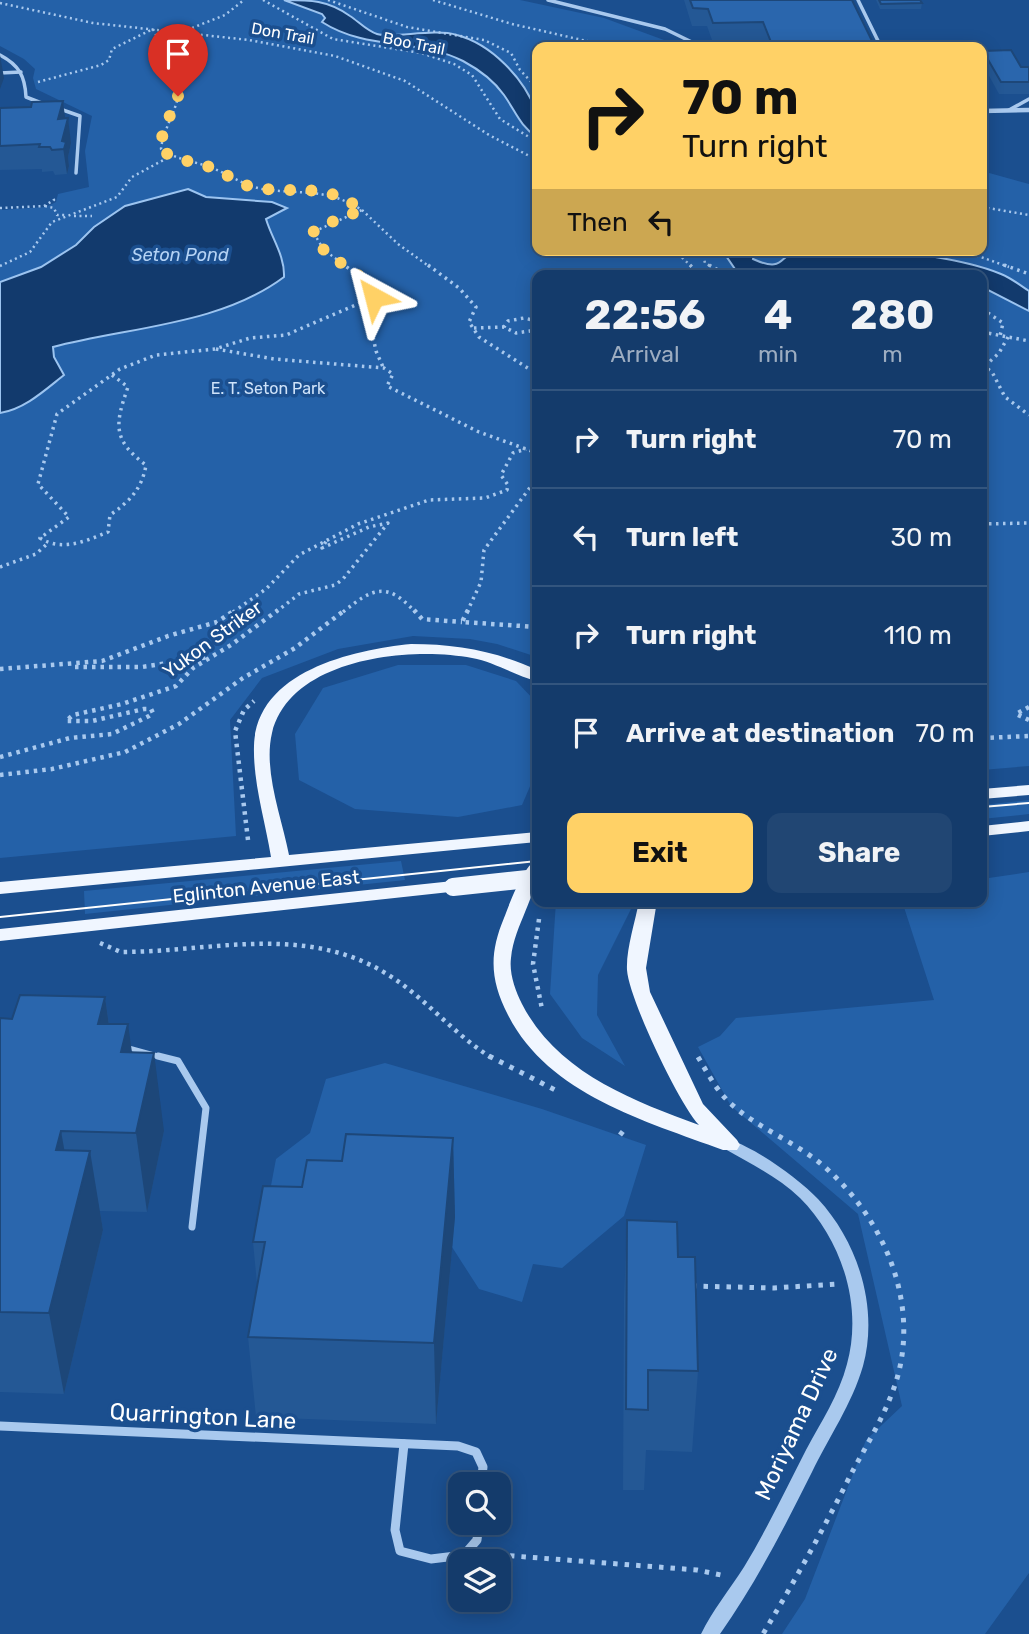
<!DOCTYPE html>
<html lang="en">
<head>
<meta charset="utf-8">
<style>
  body { margin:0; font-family:Rubik,sans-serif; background:#214673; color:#f1f3f6; height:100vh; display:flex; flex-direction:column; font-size:26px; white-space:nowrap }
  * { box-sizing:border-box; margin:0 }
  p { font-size:23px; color:#9dadc1 }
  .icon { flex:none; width:38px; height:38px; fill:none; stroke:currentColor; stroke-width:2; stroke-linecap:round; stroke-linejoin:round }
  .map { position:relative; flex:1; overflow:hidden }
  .details { position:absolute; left:532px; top:270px; width:455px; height:637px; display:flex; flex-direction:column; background:#143b6b; border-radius:14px; box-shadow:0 4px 18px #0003,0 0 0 2px #33557e }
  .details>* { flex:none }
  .guide { position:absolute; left:532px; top:42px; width:455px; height:214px; border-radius:14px; box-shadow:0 4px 18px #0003,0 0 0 2px #33557e; background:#ffd166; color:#111; overflow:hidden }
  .buttons { position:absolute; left:448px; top:1472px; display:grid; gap:14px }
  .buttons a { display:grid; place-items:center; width:63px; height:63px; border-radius:14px; background:#143b6b; box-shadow:0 4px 18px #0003,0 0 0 2px #33557e; font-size:35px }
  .pin { position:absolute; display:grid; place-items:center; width:60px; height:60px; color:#fff; margin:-72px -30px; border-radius:50% 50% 50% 0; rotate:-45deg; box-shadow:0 0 7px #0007 }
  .pin .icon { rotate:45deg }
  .me { position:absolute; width:77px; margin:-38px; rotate:322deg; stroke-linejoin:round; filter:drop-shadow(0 0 5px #0008) }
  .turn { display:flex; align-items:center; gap:24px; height:147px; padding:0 35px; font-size:32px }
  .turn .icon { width:91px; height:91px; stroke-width:2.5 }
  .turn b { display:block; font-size:49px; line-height:60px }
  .then { display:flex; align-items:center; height:66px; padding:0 35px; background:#0003; gap:14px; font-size:26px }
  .eta { display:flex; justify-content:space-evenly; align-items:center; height:119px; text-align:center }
  .eta b { font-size:42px; font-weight:700; line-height:49px }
  .cta { display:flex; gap:14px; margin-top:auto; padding:14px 35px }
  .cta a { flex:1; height:80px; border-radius:14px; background:#ffd166; color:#111; font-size:28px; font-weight:700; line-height:80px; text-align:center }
  .cta a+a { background:#214673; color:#f1f3f6 }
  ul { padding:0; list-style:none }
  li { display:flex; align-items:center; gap:21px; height:98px; padding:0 35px; border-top:2px solid #33557e }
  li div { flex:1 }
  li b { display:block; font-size:26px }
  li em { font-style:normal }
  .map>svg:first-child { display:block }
</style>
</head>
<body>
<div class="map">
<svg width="1029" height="1634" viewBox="0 0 1029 1634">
  <rect width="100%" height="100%" fill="#1b4f8f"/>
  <g fill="#2461a8">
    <polygon points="0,0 520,0 604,18 683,47 537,47 537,250 982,250 982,171 1029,184 1029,766 982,770 982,275 537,275 537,657 497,644 470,639 413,636 338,649 262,678 230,720 236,836 0,858 0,210 46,207 56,202 58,194 89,187 85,151 92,116 36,89 33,78 35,69 24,59 0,46"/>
    <polygon points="398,665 466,665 516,681 537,703 537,770 522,805 458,817 355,809 299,780 295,734 323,688"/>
    <polygon points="1029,800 1029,814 982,819 982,805"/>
    <polygon points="401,861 405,880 85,914 84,891"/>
    <polygon points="1029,872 1029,1573 985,1634 782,1634 805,1599 866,1440 902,1406 858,1214 731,1106 698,1047 720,1036 736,1018 934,1000 902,901 982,901 982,879"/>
    <polygon points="556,901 635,901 598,975 597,1015 625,1066 582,1038 550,994"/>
    <polygon points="385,1063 542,1109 646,1145 624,1216 562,1268 533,1264 522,1302 479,1289 452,1247 455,1205 264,1223 276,1159 310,1133 326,1079"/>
  </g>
  <g fill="#123a6d" stroke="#9cc4f0" stroke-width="2">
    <path d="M 284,0 C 310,0 328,0 350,16 C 358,21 367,31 377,34 C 394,39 433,28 457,35 C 491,44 524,78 536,111 C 539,118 537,129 537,137 C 520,126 516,112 504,95 C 494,81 478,69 463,61 C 418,38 367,51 322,22 L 325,18 L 322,14 Z"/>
    <path d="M 188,189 L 206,197 L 272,202 L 287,208 L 266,219 C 272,239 285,256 284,277 C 220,325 129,327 53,347 L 54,357 L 64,375 C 45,390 25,409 0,413 L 0,282 L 41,267 L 76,245 L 94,227 L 125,206 Z"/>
    <path d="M 722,250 L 755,250 L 753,259 C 786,274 778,254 800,250 C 847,242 958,256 1001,274 C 1011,278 1020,285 1029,291 L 1029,311 L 982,287 L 982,275 L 922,275 L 902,271 L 760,275 L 735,269 Z"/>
  </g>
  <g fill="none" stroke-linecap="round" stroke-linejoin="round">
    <g stroke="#a9c9ee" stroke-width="2.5" stroke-dasharray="2 3.5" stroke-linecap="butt">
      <polyline points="263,0 333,39 421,53 454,64 472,75 500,119 537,142"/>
      <polyline points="328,0 407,27 484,40 511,53 520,70 537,88"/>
      <polyline points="433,0 512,24 613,47"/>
      <polyline points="0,3 93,23 249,40 335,56 405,81 489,135 537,160"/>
      <polyline points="187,30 225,15 244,0"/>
      <path d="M 38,82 L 101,65 L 109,60 L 112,49 L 153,29 C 162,48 181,74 178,96 C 175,114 163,130 161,149 C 176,160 195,161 212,168 C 230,175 243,185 262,189 C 301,195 325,187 362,210 L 313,232 L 324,250 L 347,267"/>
      <polyline points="45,206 54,208 57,215 66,215"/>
      <polyline points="982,207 1029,215"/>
      <polyline points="0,208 44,206 54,200 52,196"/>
      <polyline points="362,210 398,244 430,267"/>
      <polyline points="74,216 92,216"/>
      <polyline points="674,250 692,267"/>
      <polyline points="702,250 705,263 712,267"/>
      <polyline points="961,250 1009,267"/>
      <polyline points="0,266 30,252 52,222 117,197 132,177 169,157"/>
    </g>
    <g stroke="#a9c9ee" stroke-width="3.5" stroke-dasharray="2.5 4.5" stroke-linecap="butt">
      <polyline points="428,265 459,288 476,307 469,322 479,337 537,374"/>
      <polyline points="690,265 700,275"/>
      <polyline points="709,265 727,275"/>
      <polyline points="1004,265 1029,274"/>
      <polyline points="366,303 376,351 383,367"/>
      <polyline points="982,309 1003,323 1000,336"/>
      <polyline points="537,321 524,318 508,321 504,327 516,333 537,330"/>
      <polyline points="474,328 504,327"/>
      <polyline points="982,332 1029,341"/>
      <polyline points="216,349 274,359 384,368 393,374 387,386 479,432 537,453"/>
      <polyline points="982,365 992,372 1005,397 1029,415"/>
      <polyline points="985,366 999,353 1008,337"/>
      <path d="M 112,375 L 128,387 C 115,424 112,440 146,465 C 142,489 129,502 110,515 L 108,532 C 86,541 62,552 40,538 L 69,517 L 38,484 L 57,414 L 120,369 L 156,355 L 215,349 L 250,338 L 286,335 L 374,297 L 362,278 L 344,265"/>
      <polyline points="982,524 1029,523"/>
      <polyline points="0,567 36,554 47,544"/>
      <polyline points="233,612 266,589 299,555 358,524 429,500 485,498 507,490 508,485 501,475 513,453 526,449"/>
      <polyline points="276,612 299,594 335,585 343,579 388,523 369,527 322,548 328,538"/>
      <path d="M 343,612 C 373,588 387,581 415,612"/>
      <polyline points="467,612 481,582 484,550 537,478"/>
    </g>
    <g stroke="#a9c9ee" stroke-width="4.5" stroke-dasharray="3.5 5" stroke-linecap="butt">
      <polyline points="414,610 422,619 462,622"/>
      <polyline points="468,610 462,622 537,627"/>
      <polyline points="75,667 142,667 209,657"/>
      <polyline points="0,669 102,661 168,636 217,622 235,610"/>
      <polyline points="1029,707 1016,714 1029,720"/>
      <polyline points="982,738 1029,736"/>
      <polyline points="0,757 70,738 112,734 149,716 153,713 151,709 144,709 92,721 66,721 73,715 122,704 176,686 193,668 231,645 278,610"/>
      <polyline points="0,775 52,769 125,752 179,724 243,678 295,648 345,610"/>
      <polyline points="248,840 235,731 244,710 254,701"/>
      <polyline points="539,919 533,964 542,1009"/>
      <path d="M 100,943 L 121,952 C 212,952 304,923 387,974 C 426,998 453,1034 492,1058"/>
    </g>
    <g stroke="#a9c9ee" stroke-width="5" stroke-dasharray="4.5 7" stroke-linecap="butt">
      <polyline points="489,1056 559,1092"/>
      <path d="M 698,1057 C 707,1072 715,1088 728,1101 C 757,1129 798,1142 828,1170 C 884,1221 918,1300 898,1375 C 888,1411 867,1444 850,1476 C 823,1530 794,1582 763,1634"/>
      <polyline points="620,1135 627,1126"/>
      <polyline points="692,1286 774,1288 837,1284"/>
      <polyline points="487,1554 697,1570 726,1576"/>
    </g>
    <g stroke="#a9c9ee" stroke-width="3.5">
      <polyline points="548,0 665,29 702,47"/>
      <polyline points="858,0 881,47"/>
      <path d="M 0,55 C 19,65 25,76 26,97 L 44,104"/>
      <polyline points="0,73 21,72"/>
      <polyline points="60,109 80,116 76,173"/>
      <polyline points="1009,110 1029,99"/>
    </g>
    <polyline stroke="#a9c9ee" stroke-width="5" points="125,1047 165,1058"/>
    <polyline stroke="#a9c9ee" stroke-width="7" points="158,1056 178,1061 206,1108 192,1227"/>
    <polyline stroke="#a9c9ee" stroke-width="4.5" points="982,111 1029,110"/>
    <g stroke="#a9c9ee" stroke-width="9">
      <polyline points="0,1426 458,1446 476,1452 483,1467 481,1484"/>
      <polyline points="404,1444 395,1530 400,1551 431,1559 464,1555 477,1540 479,1522"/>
    </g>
    <path fill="#a9c9ee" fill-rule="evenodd" d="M 730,1140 C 756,1148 799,1179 818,1199 C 858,1242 879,1308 863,1366 C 852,1404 829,1437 812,1472 C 784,1528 756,1583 720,1634 L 701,1634 C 712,1611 730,1589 744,1567 C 767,1529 786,1489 806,1450 C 821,1422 839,1395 847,1364 C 863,1306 842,1240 800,1198 C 778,1177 751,1164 725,1149 L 723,1145 L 725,1141 Z"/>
    <g fill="#f0f6ff" fill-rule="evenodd">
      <path d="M 411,644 C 456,644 496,651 537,670 L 537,681 C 515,676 495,662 472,658 C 410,646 290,658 272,733 C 263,771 282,818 289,855 L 537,832 L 537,842 L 0,894 L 0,882 L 271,857 C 265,820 253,783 254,746 C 256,671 353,650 411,644 Z"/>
      <polygon points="1029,785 1029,795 982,799 982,789"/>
      <polygon points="1029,821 1029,831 982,836 982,826"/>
      <path d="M 537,860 C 539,897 515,922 511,958 C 509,973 515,990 522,1004 C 557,1072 631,1100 699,1125 C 679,1104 629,999 627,970 C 626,949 635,923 639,901 L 657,901 L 646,968 L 650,992 L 703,1104 L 737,1140 L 740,1145 L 737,1150 L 723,1150 C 645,1121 548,1094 508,1015 C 490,980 489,954 504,918 C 509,905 524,864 537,860 Z"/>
      <polygon points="453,881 459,883 462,887 459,891 0,941 0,929"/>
    </g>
    <g stroke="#fff" stroke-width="2">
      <polyline points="982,807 1029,803"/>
      <polyline points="0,917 537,861"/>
    </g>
    <polyline stroke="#f0f6ff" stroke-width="18" points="453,887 537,878"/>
  </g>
  <g fill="#245895">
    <polygon points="684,0 852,0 875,47 765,47 762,40 712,40 707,26 692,26"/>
    <polygon points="876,0 920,0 922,3 921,9 880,9"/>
    <polygon points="983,51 1021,67 1029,67 1029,94 999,94 982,63"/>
    <polygon points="0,108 65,119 71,143 68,157 69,166 67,174 55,175 53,171 42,172 42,169 0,170"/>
    <polygon points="105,997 109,1024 132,1052 164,1131 147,1212 100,1211 103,1230 64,1394 0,1392 0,1018 12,1019"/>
    <polygon points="453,1138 455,1217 436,1424 256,1417 248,1337 257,1284 253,1242 302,1187 342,1161"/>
    <polygon points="627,1220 678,1257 698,1371 692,1452 646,1450 644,1490 623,1490 624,1300"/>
  </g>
  <g fill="#1d4779">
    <polygon points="0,55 4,78 0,89"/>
    <polygon points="63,101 66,125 58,119"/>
    <polygon points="68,118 71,143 68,157 69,166 67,174 62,141"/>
    <polygon points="105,997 116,1075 98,1024"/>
    <polygon points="128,1024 139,1102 121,1052"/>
    <polygon points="154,1053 164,1131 147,1212 136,1133"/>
    <polygon points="61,1131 75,1210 56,1150"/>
    <polygon points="453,1138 455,1217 436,1424 434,1343"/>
    <polygon points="90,1151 103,1230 64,1394 49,1313"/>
  </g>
  <g fill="#2a66ad" stroke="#1d4779" stroke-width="2">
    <polygon points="690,0 852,0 875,47 773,47 763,22 713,23 708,9 693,8"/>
    <polygon points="879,0 920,0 922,3 881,4"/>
    <polygon points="1011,50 1021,67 1029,67 1029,82 1001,82 983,51"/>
    <polygon points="63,101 58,119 68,118 62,141 66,142 64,149 52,150 50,147 39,147 40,144 0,146 0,108 31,107 32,102"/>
    <polygon points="20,995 105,997 98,1024 128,1024 121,1052 154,1053 136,1133 61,1131 56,1150 90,1151 49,1313 0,1312 0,1018 12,1019"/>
    <polygon points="346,1134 453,1138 434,1343 248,1337 265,1242 253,1242 263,1186 302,1187 307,1160 342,1161"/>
    <polygon points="627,1220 677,1222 678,1257 695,1257 698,1371 648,1370 648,1410 626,1409"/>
  </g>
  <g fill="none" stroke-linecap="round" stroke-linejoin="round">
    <path stroke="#ffd166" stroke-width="12" stroke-dasharray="0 21.6" d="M 178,96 L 163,132 L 160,149 C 175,161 193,161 210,167 C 224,172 235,182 249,186 C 293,197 319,178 362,210 L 324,225 L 313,232 C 320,261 365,267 374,297"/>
  </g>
  <g text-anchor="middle" stroke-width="7" stroke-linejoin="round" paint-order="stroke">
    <g font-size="16" fill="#fff" stroke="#1b4f8f">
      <text transform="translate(283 33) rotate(10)" y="6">Don Trail</text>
      <text transform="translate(414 43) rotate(11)" y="6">Boo Trail</text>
    </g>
    <g font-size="16" fill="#cfe3fa" stroke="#1b4f8f">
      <text x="268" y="394">E. T. Seton Park</text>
    </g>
    <g font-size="18" font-style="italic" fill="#b5d3f5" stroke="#1b4f8f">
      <text x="180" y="261">Seton Pond</text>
    </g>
    <g font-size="19" fill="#fff" stroke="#1b4f8f">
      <text transform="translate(212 639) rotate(-36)" y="7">Yukon Striker</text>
      <text transform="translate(266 886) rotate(-6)" y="7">Eglinton Avenue East</text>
    </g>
    <g font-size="23" fill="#fff" stroke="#1b4f8f">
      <text transform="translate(203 1416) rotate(3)" y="8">Quarrington Lane</text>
      <text transform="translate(796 1424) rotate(-65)" y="8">Moriyama Drive</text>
    </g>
  </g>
</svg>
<div class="buttons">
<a><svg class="icon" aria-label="search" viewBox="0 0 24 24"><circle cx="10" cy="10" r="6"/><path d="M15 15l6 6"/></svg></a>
<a><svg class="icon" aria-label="layers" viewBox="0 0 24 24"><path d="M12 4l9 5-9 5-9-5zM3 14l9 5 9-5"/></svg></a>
</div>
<div class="pin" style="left:178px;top:96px;background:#d93025"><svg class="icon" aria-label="arrive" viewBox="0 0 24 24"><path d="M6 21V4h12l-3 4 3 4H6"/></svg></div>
<svg class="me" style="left:374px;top:297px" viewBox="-20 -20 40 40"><path d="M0-17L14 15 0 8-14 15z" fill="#ffd166" stroke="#fff" stroke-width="4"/></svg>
<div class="guide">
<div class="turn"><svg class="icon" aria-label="right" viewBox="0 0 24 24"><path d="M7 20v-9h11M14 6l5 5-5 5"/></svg><div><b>70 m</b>Turn right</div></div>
<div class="then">Then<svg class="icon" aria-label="left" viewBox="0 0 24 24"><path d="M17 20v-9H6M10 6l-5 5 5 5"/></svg></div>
</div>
<section class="details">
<div class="eta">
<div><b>22:56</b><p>Arrival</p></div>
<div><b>4</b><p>min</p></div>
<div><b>280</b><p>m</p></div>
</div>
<ul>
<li><svg class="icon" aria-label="right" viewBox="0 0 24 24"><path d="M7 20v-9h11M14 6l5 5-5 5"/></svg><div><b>Turn right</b></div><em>70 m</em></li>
<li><svg class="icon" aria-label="left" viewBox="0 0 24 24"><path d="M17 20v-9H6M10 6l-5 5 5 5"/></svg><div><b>Turn left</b></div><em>30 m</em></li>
<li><svg class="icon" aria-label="right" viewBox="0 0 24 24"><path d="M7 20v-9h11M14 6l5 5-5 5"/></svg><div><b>Turn right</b></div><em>110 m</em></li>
<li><svg class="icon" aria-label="arrive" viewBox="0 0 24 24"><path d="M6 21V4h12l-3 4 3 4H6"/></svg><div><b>Arrive at destination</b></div><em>70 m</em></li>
</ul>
<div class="cta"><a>Exit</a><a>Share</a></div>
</section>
</div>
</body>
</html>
